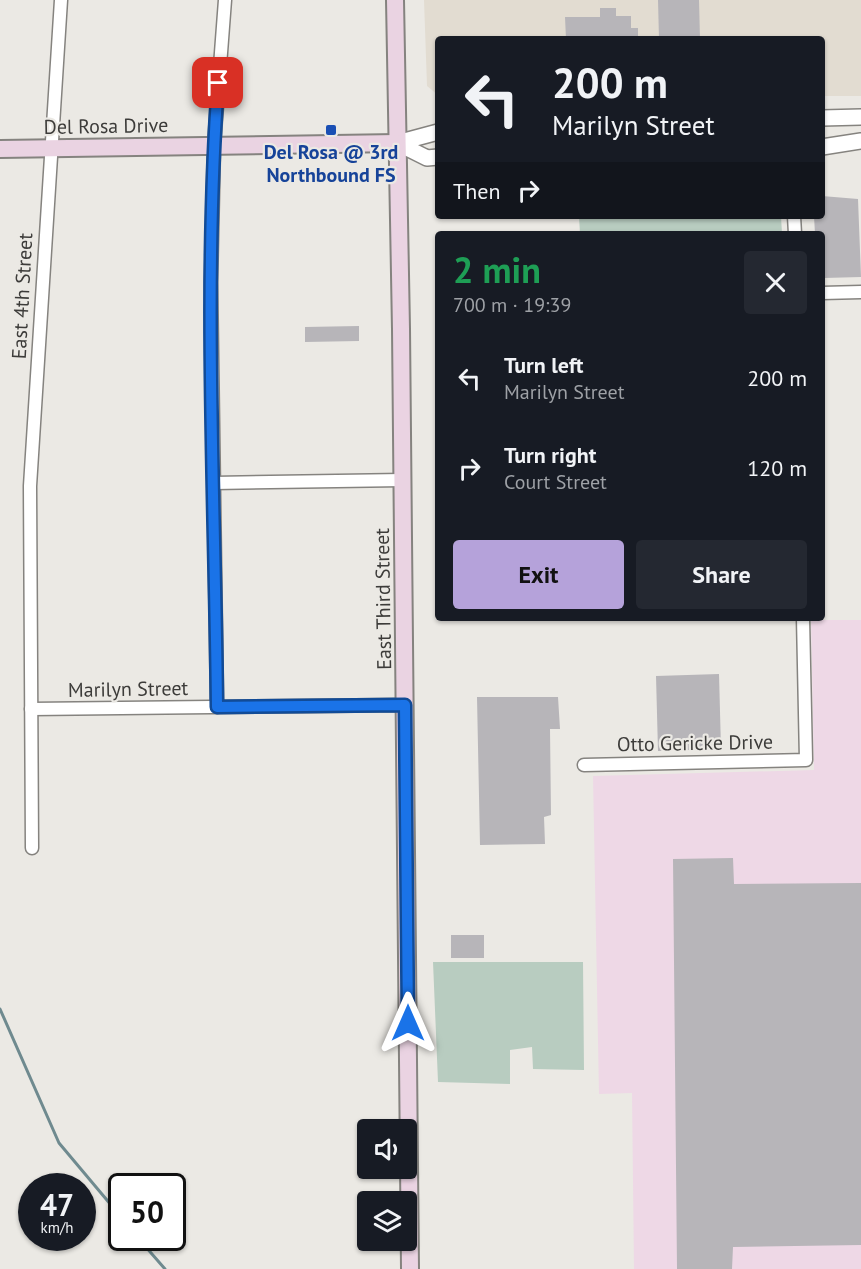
<!DOCTYPE html>
<html lang="en">
<head>
<meta charset="utf-8">
<style>
  body { margin:0; font-family:"PT Sans",sans-serif; background:#242831; color:#f1f3f6; height:100vh; display:flex; flex-direction:column; font-size:22px; white-space:nowrap }
  * { box-sizing:border-box; margin:0 }
  p { font-size:20px; color:#9ea1a6 }
  .icon { flex:none; width:33px; height:33px; fill:none; stroke:currentColor; stroke-width:2; stroke-linecap:round; stroke-linejoin:round }
  .map { position:relative; flex:1; overflow:hidden }
  .sheet { position:absolute; left:435px; top:231px; width:390px; height:390px; display:flex; flex-direction:column; background:#171b24; border-radius:6px; box-shadow:0 2px 4px #0004 }
  .sheet>* { flex:none }
  .guide { position:absolute; left:435px; top:36px; width:390px; height:183px; border-radius:6px; box-shadow:0 2px 4px #0004; background:#171b24; color:#f1f3f6; overflow:hidden }
  .fabs { position:absolute; left:357px; top:1119px; display:grid; gap:12px }
  .fabs a { display:grid; place-items:center; width:60px; height:60px; border-radius:6px; background:#171b24; box-shadow:0 2px 4px #0004; font-size:30px }
  .speed { position:absolute; left:18px; top:1173px; display:flex; gap:12px; font-size:30px; font-weight:700; text-align:center }
  .speed>* { display:grid; place-content:center; width:78px; height:78px; border-radius:50%; background:#171b24; box-shadow:0 2px 4px #0004; line-height:1 }
  .speed small { font-size:15px; font-weight:400 }
  .speed .limit { border:3px solid #111; border-radius:9px; background:#fff; color:#111 }
  .pin { position:absolute; display:grid; place-items:center; width:51px; height:51px; color:#fff; margin:-26px; border-radius:12px; box-shadow:0 3px 9px #0006 }
  .me { position:absolute; width:66px; margin:-33px; rotate:0deg; stroke-linejoin:round; filter:drop-shadow(0 0 4px #0008) }
  .turn { display:flex; align-items:center; gap:21px; height:126px; padding:0 18px; font-size:27px }
  .turn .icon { width:78px; height:78px; stroke-width:2.5 }
  .turn b { display:block; font-size:42px; line-height:51px }
  .then { display:flex; align-items:center; height:57px; padding:0 18px; background:#0003; gap:12px; font-size:22px }
  .round { display:grid; place-items:center; flex:none; width:63px; height:63px; border-radius:6px; background:#242831 }
  .overview { display:flex; align-items:center; justify-content:space-between; height:102px; padding:0 18px }
  h1 { font-size:36px; font-weight:600; line-height:45px; color:#1e9e55 }
  .action { display:flex; gap:12px; margin-top:auto; padding:12px 18px }
  .action a { flex:1; height:69px; border-radius:6px; background:#b5a2da; color:#111; font-size:24px; font-weight:600; line-height:69px; text-align:center }
  .action a+a { background:#242831; color:#f1f3f6 }
  ul { padding:0; list-style:none }
  li { display:flex; align-items:center; gap:18px; height:90px; padding:0 18px }
  li div { flex:1 }
  li b { display:block; font-size:22px }
  li em { font-style:normal }
  .map>svg:first-child { display:block }
</style>
</head>
<body>
<div class="map">
<svg width="861" height="1269" viewBox="0 0 861 1269">
  <rect width="100%" height="100%" fill="#ebe9e4"/>
  <polygon fill="#e2dcd1" points="424,0 861,0 861,96 822,96 822,39 438,39 438,95 427,86"/>
  <polygon fill="#eed8e6" points="811,620 861,620 861,1269 634,1269 632,1093 599,1094 593,776 814,770"/>
  <g fill="#b8ccc0">
    <polygon points="579,216 781,216 782,234 580,234"/>
    <polygon points="433,962 583,962 584,1070 533,1069 532,1047 510,1050 510,1084 438,1082"/>
  </g>
  <g fill="none" stroke-linecap="round" stroke-linejoin="round">
    <g stroke="#6f8a8f" stroke-width="3">
      <polyline points="0,1009 59,1143 122,1218"/>
      <polyline points="138,1238 165,1269"/>
    </g>
  </g>
  <g fill="#b7b5b9">
    <polygon points="658,0 699,0 700,39 659,39"/>
    <polygon points="600,8 616,8 616,16 631,16 631,28 638,28 638,39 566,39 565,17 600,17"/>
    <polygon points="822,196 858,199 861,277 824,278 822,234 815,234 814,216 822,216"/>
    <polygon points="359,326 359,341 305,342 305,327"/>
    <polygon points="719,674 721,749 658,751 656,676"/>
    <polygon points="477,697 558,697 560,729 550,729 551,815 544,817 545,844 480,845"/>
    <polygon points="733,858 734,884 861,883 861,1245 733,1247 732,1269 677,1269 673,859"/>
    <rect x="451" y="935" width="33" height="23"/>
  </g>
  <g fill="none" stroke-linecap="round" stroke-linejoin="round">
    <defs>
      <g id="minor">
        <polyline points="794,216 795,234"/>
        <polyline points="822,293 861,292"/>
        <polyline points="214,483 403,480"/>
        <polyline points="217,707 211,282 214,145 225,0"/>
        <polyline points="31,709 406,705"/>
        <polyline points="584,765 806,760 803,618"/>
        <polyline points="32,848 30,486 61,0"/>
      </g>
      <g id="tertiary">
        <polyline points="822,118 861,117"/>
        <polyline points="397,143 427,158 438,157"/>
        <polyline points="397,143 438,132"/>
        <polyline points="822,147 861,141"/>
      </g>
      <g id="secondary">
        <polyline points="395,0 401,329 410,1269"/>
        <polyline points="0,149 397,143"/>
      </g>
    </defs>
    <use href="#minor" stroke="#85837f" stroke-width="15"/>
    <use href="#tertiary" stroke="#85837f" stroke-width="18"/>
    <use href="#secondary" stroke="#85837f" stroke-width="20"/>
    <use href="#minor" stroke="#fff" stroke-width="12"/>
    <use href="#tertiary" stroke="#fff" stroke-width="15"/>
    <use href="#secondary" stroke="#ead3e2" stroke-width="16"/>
  </g>
  <g fill="none" stroke-linecap="round" stroke-linejoin="round">
    <defs>
      <path id="route" d="M 218,83 C 203,290 215,499 217,707 L 405,705 L 408,1023"/>
    </defs>
    <use href="#route" stroke="#114b97" stroke-width="15"/>
    <use href="#route" stroke="#1a73e8" stroke-width="10"/>
  </g>
  <rect fill="#1a4fb4" stroke="#ebe9e4" stroke-width="2" x="325" y="124" width="12" height="12" rx="3"/>
  <g text-anchor="middle" stroke-width="4.5" stroke-linejoin="round" paint-order="stroke">
    <g font-size="20" fill="#3d3c3a" stroke="#ebe9e4">
      <text transform="translate(106 126) rotate(-1)" y="7">Del Rosa Drive</text>
      <text transform="translate(22 296) rotate(-87)" y="7">East 4th Street</text>
      <text transform="translate(383 599) rotate(-91)" y="7">East Third Street</text>
      <text transform="translate(128 689) rotate(-1)" y="7">Marilyn Street</text>
      <text transform="translate(695 743) rotate(-1)" y="7">Otto Gericke Drive</text>
    </g>
    <g font-size="20" font-weight="bold" fill="#164399" stroke="#ebe9e4">
      <text x="331" y="159">Del Rosa @ 3rd<tspan x="331" dy="23">Northbound FS</tspan></text>
    </g>
  </g>
</svg>
<div class="fabs">
<a><svg class="icon" aria-label="sound" viewBox="0 0 24 24"><path d="M4 9h4l5-4v14l-5-4H4zM17 9q2 3 0 6"/></svg></a>
<a><svg class="icon" aria-label="layers" viewBox="0 0 24 24"><path d="M12 4l9 5-9 5-9-5zM3 14l9 5 9-5"/></svg></a>
</div>
<div class="speed"><div>47<small>km/h</small></div><div class="limit">50</div></div>
<div class="pin" style="left:218px;top:83px;background:#d93025"><svg class="icon" aria-label="arrive" viewBox="0 0 24 24"><path d="M6 21V4h12l-3 4 3 4H6"/></svg></div>
<svg class="me" style="left:408px;top:1023px" viewBox="-20 -20 40 40"><path d="M0-17L14 15 0 8-14 15z" fill="#1a73e8" stroke="#fff" stroke-width="4"/></svg>
<div class="guide">
<div class="turn"><svg class="icon" aria-label="left" viewBox="0 0 24 24"><path d="M17 20v-9H6M10 6l-5 5 5 5"/></svg><div><b>200 m</b>Marilyn Street</div></div>
<div class="then">Then<svg class="icon" aria-label="right" viewBox="0 0 24 24"><path d="M7 20v-9h11M14 6l5 5-5 5"/></svg></div>
</div>
<section class="sheet">
<div class="overview"><div><h1>2 min</h1><p>700 m · 19:39</p></div><a class="round"><svg class="icon" aria-label="close" viewBox="0 0 24 24"><path d="M6 6l12 12M18 6L6 18"/></svg></a></div>
<ul>
<li><svg class="icon" aria-label="left" viewBox="0 0 24 24"><path d="M17 20v-9H6M10 6l-5 5 5 5"/></svg><div><b>Turn left</b><p>Marilyn Street</p></div><em>200 m</em></li>
<li><svg class="icon" aria-label="right" viewBox="0 0 24 24"><path d="M7 20v-9h11M14 6l5 5-5 5"/></svg><div><b>Turn right</b><p>Court Street</p></div><em>120 m</em></li>
</ul>
<div class="action"><a>Exit</a><a>Share</a></div>
</section>
</div>
</body>
</html>
